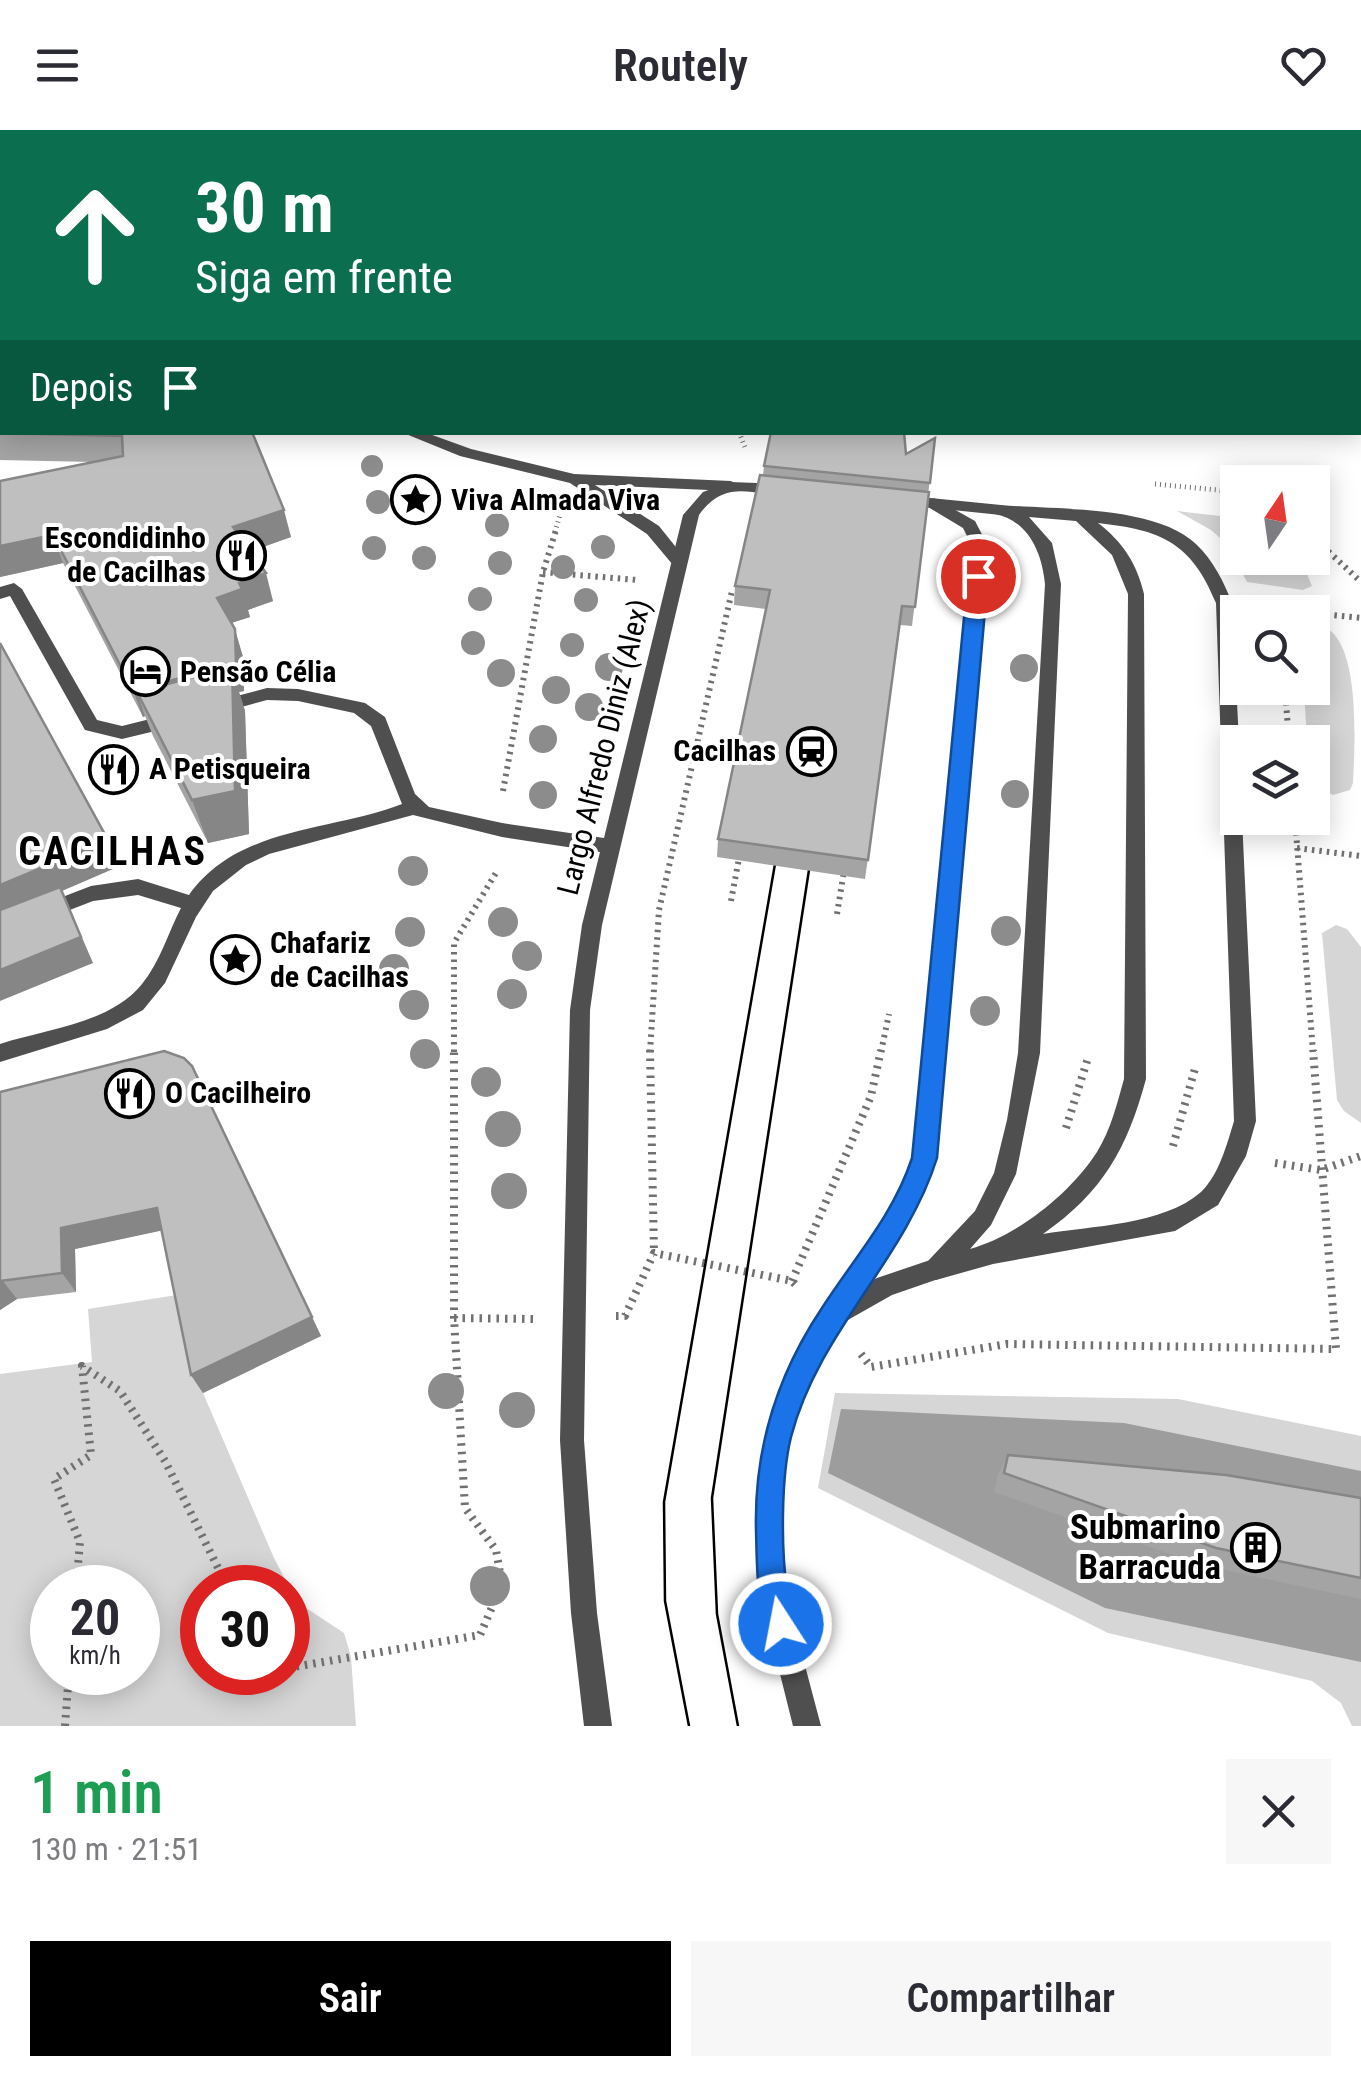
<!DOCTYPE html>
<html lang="pt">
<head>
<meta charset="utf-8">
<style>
  body { margin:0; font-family:"Roboto Condensed",sans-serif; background:#f7f7f7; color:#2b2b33; height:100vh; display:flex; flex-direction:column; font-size:38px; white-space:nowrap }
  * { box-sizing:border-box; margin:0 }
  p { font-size:32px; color:#7c7c81 }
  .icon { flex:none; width:55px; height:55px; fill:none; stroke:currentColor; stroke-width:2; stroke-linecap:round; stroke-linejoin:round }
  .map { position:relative; height:1596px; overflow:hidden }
  .side { display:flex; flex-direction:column; background:#fff; flex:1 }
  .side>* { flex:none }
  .banner { position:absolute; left:0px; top:0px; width:1362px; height:305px; box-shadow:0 5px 25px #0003; background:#0b6e4f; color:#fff; overflow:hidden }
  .needle { width:65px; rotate:13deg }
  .fabs { position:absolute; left:1220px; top:335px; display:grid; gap:20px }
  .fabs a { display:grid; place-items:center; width:110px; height:110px; border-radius:0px; background:#fff; box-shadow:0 5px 25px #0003; font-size:50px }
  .speed { position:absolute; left:30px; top:1435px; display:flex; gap:20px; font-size:50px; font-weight:700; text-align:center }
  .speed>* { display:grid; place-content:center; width:130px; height:130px; border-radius:50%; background:#fff; box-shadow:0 5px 25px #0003; line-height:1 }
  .speed small { font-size:25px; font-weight:400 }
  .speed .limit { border:15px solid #d22; background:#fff; color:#111 }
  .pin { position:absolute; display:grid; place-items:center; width:85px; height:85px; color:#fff; margin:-42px; border:5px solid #fff; border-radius:50%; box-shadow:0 2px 10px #0007 }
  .me { position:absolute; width:110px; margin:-55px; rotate:349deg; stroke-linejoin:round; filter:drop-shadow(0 0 8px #0008) }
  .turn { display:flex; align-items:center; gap:35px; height:210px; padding:0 30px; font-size:45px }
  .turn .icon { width:130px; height:130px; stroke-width:2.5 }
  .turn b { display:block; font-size:70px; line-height:85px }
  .then { display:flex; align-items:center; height:95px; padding:0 30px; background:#0003; gap:20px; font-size:38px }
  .round { display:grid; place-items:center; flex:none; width:105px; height:105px; border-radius:0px; background:#f7f7f7 }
  .headline { display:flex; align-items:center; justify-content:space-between; height:170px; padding:0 30px }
  h1 { font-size:60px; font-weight:600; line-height:75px; color:#1e9e55 }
  .primary-button { display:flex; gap:20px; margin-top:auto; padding:20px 30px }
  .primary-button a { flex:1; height:115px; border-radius:0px; background:#000; color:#fff; font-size:40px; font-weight:600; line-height:115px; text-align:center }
  .primary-button a+a { background:#f7f7f7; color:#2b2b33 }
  header { display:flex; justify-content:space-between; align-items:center; height:130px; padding:0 30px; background:#fff; font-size:45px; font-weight:600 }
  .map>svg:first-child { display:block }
</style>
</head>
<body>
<header><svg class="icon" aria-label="menu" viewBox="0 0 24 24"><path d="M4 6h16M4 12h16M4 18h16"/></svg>Routely<svg class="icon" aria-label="heart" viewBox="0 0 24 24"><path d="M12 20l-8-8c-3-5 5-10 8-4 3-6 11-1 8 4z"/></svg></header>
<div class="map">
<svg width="1361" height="1596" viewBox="0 0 1361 1596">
  <rect width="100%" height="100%" fill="#fff"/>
  <g fill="#d6d6d6" fill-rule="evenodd">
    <polygon points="1177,381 1237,388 1238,428 1291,428 1307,444 1312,456 1303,460 1247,452 1227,414 1211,400"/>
    <path d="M 1321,496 C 1361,507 1355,611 1353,653 L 1350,660 L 1333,665 L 1313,655 L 1312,612 L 1307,612 L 1304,558 L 1312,558 L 1313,497 Z"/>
    <polygon points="1336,795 1347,799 1361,817 1361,993 1344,981 1337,970 1322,803"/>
    <path d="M 183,1164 L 203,1263 L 274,1428 L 297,1472 L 344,1503 L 351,1527 L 356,1596 L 0,1596 L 0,1244 L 92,1232 L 88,1179 ZM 52,1458 L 138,1458 L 138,1542 L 52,1542 ZM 202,1458 L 288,1458 L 288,1542 L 202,1542 Z"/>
    <polygon points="835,1263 1178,1269 1361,1306 1361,1596 1352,1596 1341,1573 1312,1551 1108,1503 818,1358"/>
  </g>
  <g fill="#9d9d9d">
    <polygon points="0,0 1361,0 1361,299 1360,2 2,2 2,220"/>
    <polygon points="841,1279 1124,1293 1361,1341 1361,1532 1105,1478 828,1343"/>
  </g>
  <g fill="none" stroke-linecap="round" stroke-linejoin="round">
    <g stroke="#717171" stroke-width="5" stroke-dasharray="1 4" stroke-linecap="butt">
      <polyline points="739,302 746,320"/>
      <polyline points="1155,354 1238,362"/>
      <polyline points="555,402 560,385"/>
    </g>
    <g stroke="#717171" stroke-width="6" stroke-dasharray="2.5 5" stroke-linecap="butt">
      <polyline points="1312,406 1361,452"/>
      <polyline points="543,442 637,450"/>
      <polyline points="1267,478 1311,482"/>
      <polyline points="1312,483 1361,488"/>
      <polyline points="1285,558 1289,612"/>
      <polyline points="503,661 543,442 556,400"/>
      <polyline points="1295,688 1313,922"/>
      <polyline points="1297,718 1361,726"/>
      <polyline points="731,771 740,723"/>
      <polyline points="837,784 844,741"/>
      <polyline points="454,922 454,813 497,741"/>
      <polyline points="650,922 659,780 732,461"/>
      <polyline points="881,922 889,884"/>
    </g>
    <g stroke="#717171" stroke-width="8" stroke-dasharray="2.5 6" stroke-linecap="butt">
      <polyline points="650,920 654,1123"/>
      <polyline points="1066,998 1088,928"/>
      <polyline points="1173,1016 1196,935"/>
      <polyline points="1275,1033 1321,1040 1361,1026"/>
      <polyline points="792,1151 871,966 881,920"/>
      <polyline points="616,1186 625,1186 654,1123 792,1151 798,1157"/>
      <polyline points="454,1188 533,1189"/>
      <polyline points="861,1224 871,1237 1007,1214 1336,1219 1313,920"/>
      <polyline points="76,1458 80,1412 54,1349 91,1325 82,1236 120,1261 165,1331 228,1458"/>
      <polyline points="288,1538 480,1505 502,1454 496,1420 465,1378 454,1188 454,920"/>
      <polyline points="65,1596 69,1542"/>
    </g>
    <g fill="#4f4f4f" fill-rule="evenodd">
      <polygon points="401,302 424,302 471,319 574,344 731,351 739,356 731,361 595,355 659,396 687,431 679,436 673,435 647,404 570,353 460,326"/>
      <path d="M 934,368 L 975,391 L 988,416 L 935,1029 C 913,1090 877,1140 840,1193 L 832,1196 L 824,1193 L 820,1185 L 824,1177 L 888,1084 L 913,1029 L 972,416 L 963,398 L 928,377 L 926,373 Z"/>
      <path d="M 1001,375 C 1055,380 1155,375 1196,414 C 1213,430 1224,452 1232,473 L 1239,612 L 1238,688 L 1242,688 L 1256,991 L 1246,1026 L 1218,1075 L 1175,1101 L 993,1134 L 936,1150 L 928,1147 L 924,1139 L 928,1131 L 975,1081 L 994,1043 L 1007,990 L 1018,923 L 1045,454 C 1042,423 1029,391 995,384 L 995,376 ZM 1029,387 L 1076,391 L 1112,425 L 1128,464 L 1124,949 C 1117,974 1111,999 1097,1022 C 1070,1064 1017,1106 970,1119 L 991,1095 L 1016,1044 L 1040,923 L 1061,454 L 1052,413 ZM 1098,393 C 1161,400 1191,412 1216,473 L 1234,991 C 1227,1014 1219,1045 1201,1062 C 1164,1095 1090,1096 1043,1104 C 1103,1062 1127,1019 1146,949 L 1144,464 C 1137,434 1123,412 1098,393 Z"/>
    </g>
    <g fill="#4f4f4f" fill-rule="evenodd">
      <path d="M 730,352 L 788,354 L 790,358 C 765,376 730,340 699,385 L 602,795 L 590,880 L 584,1310 L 597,1483 L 612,1596 L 584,1596 L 571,1483 L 560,1310 L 570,880 L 582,795 L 600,722 L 502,707 L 413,685 L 269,724 L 246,735 L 213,761 L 196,787 L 165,853 L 143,880 L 107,899 L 0,932 L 0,914 C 45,899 110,894 142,854 C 160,832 168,803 181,778 L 138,765 L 93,771 L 0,807 L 0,791 L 91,756 L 138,749 L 189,765 C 238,696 329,702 402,674 L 371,596 L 354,583 L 298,571 L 267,570 L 216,584 L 207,578 L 210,573 L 267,558 L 298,559 L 365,573 L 385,587 L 415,664 L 429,677 L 502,693 L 604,708 L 683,385 L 703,362 Z"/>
      <polygon points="900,365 1001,375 1009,380 1001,385 894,374 892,370"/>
      <polygon points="14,453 22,459 97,590 122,596 174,583 183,590 180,595 122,609 85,600 10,466 0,469 0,457"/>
      <polygon points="936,1128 944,1131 948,1139 944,1147 892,1165 839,1195 809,1246 788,1310 783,1383 785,1460 821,1596 793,1596 759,1460 757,1383 764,1310 790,1233 823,1179 877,1148"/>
    </g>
    <g stroke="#000" stroke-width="2.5">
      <polyline points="689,1596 665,1471 664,1372 779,711"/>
      <polyline points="738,1596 717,1484 712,1368 813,714"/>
    </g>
  </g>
  <g fill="#8c8c8c">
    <circle cx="372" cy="336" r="11"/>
    <circle cx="378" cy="372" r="12"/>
    <circle cx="497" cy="395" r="12"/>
    <circle cx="603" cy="417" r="12"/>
    <circle cx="374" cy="418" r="12"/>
    <circle cx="424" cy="428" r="12"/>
    <circle cx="500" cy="433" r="12"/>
    <circle cx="563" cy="437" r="12"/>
    <circle cx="480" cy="469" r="12"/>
    <circle cx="586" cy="470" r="12"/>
    <circle cx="473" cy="513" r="12"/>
    <circle cx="572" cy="515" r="12"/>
    <circle cx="609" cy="537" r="14"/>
    <circle cx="1024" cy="538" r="14"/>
    <circle cx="501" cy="543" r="14"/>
    <circle cx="556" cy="560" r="14"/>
    <circle cx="589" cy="577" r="14"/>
    <circle cx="543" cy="609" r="14"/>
    <circle cx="1015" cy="664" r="14"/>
    <circle cx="543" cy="665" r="14"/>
    <circle cx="413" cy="741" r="15"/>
    <circle cx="503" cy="792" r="15"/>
    <circle cx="1006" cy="801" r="15"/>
    <circle cx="410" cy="802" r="15"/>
    <circle cx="527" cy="826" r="15"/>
    <circle cx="394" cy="839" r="15"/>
    <circle cx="512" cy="864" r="15"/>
    <circle cx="414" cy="875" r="15"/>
    <circle cx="985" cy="881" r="15"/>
    <circle cx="425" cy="924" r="15"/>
    <circle cx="486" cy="952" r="15"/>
    <circle cx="503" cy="999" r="18"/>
    <circle cx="509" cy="1061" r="18"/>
    <circle cx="446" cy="1261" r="18"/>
    <circle cx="517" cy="1280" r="18"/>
    <circle cx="490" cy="1456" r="20"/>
  </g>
  <g fill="#a4a4a4">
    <polygon points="0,215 252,302 291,407 250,421 273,471 248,480 250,487 231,493 243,527 244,561 239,562 245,581 249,704 208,713 153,606 145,586 143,587 63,433 0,447 0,351 93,332 0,330"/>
    <polygon points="935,308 912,496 900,495 865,749 717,727 718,709 766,479 734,475 735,456 763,345 764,336 906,324"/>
    <polygon points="0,962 312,1187 321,1206 203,1263 191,1245 162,1100 75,1119 76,1162 17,1169 0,1180"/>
    <polygon points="1008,1325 1361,1368 1361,1469 1201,1435 994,1362 998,1344"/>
  </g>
  <g fill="#868686">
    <polygon points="284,380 291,407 241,425 233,397"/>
    <polygon points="53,405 63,433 0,447 0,416"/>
    <polygon points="266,443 273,471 248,480 250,487 225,495 217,468 239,453"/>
    <polygon points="235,499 243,527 244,561 239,562 245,581 249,704 208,713 192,670 137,562 145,586 143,587 133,560"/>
    <polygon points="108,710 120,736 62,761 93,833 0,871 0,755"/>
    <polygon points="157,1078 169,1099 75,1119 76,1162 62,1143 61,1098"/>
    <polygon points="2,1150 17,1169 0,1180 0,1151"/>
    <polygon points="312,1187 321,1206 203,1263 191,1245"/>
  </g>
  <g fill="#bfbfbf" stroke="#868686" stroke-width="2.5">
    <polygon points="0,215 2,215 2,302 252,302 284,380 233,397 266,443 239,453 242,459 217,468 235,499 236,534 133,560 53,405 0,416 0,351 123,326 122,306 0,303"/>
    <polygon points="771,302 904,302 906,324 935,308 930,353 764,336"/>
    <polygon points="760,345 929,362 915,477 902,476 868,730 718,709 770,460 735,456"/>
    <polygon points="0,513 108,710 0,755"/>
    <polygon points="232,537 235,661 192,670 137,562"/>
    <polygon points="60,757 81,807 0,840 0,780"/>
    <polygon points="164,921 184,928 192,936 312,1187 191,1245 157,1078 61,1098 62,1143 0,1151 0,962"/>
    <polygon points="1008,1325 1226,1345 1361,1368 1361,1448 1216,1418 1004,1343"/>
  </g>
  <path fill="#1a73e8" stroke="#114b97" stroke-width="2.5" d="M 978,439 L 988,446 L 937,1028 C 905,1130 818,1202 791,1307 C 781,1347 781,1419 787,1460 C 790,1477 798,1489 792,1505 L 781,1509 L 770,1505 C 756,1471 757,1436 756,1400 C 754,1319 777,1245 822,1178 C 854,1128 893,1086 912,1028 L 968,446 Z"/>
  <defs>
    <symbol id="sight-ring" viewBox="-11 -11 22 22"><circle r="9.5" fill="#fff" stroke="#000" stroke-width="1.5"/><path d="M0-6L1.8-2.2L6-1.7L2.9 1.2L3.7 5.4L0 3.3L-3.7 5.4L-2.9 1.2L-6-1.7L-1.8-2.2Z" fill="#000"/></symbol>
    <symbol id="restaurant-ring" viewBox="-11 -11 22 22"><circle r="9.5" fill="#fff" stroke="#000" stroke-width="1.5"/><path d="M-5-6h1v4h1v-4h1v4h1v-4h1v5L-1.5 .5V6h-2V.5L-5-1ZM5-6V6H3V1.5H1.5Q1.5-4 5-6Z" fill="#000"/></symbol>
    <symbol id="hotel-ring" viewBox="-11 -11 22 22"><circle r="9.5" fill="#fff" stroke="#000" stroke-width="1.5"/><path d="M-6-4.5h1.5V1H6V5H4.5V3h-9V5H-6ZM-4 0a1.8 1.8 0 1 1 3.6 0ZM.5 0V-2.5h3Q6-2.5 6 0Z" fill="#000"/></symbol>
    <symbol id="station-ring" viewBox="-11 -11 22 22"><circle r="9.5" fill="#fff" stroke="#000" stroke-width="1.5"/><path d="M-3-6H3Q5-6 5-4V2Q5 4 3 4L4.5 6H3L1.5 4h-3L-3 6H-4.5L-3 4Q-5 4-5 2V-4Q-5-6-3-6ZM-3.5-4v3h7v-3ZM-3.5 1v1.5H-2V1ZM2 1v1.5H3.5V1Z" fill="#000"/></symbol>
    <symbol id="building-ring" viewBox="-11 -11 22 22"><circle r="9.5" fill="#fff" stroke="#000" stroke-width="1.5"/><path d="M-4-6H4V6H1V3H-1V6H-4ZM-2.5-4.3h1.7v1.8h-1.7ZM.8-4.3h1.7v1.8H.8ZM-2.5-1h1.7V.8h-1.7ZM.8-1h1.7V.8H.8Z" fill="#000"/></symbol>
  </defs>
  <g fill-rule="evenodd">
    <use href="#sight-ring" x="388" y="342" width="55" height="55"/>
    <use href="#restaurant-ring" x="214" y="398" width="55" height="55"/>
    <use href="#hotel-ring" x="118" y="514" width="55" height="55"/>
    <use href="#station-ring" x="784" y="594" width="55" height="55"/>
    <use href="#restaurant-ring" x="86" y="612" width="55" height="55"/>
    <use href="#sight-ring" x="208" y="802" width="55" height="55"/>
    <use href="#restaurant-ring" x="102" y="936" width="55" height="55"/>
    <use href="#building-ring" x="1228" y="1390" width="55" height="55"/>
  </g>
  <g text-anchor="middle" stroke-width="8" stroke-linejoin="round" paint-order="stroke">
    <g font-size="30" font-weight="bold" fill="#000" stroke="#fff" text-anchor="start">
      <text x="451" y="380">Viva Almada Viva</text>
      <text x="206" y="418" text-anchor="end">Escondidinho<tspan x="206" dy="34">de Cacilhas</tspan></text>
      <text x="180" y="552">Pensão Célia</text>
      <text x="776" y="631" text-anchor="end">Cacilhas</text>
      <text x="149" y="649">A Petisqueira</text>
      <text x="270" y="823">Chafariz<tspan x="270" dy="34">de Cacilhas</tspan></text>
      <text x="165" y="973">O Cacilheiro</text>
    </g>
    <g font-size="30" fill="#000" stroke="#fff">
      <text transform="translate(604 617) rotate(-76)" y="10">Largo Alfredo Diniz (Alex)</text>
    </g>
    <g font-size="35" font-weight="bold" fill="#000" stroke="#fff" text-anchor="end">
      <text x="1221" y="1409">Submarino<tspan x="1221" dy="40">Barracuda</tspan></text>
    </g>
    <g font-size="40" font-weight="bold" letter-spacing="2.5" fill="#000" stroke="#fff">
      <text x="113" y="735">CACILHAS</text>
    </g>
  </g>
</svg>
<div class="fabs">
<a><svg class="needle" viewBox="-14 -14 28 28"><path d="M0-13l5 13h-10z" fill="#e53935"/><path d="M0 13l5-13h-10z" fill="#7c7c81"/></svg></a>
<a><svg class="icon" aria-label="search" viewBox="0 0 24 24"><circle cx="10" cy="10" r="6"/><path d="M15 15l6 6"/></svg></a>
<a><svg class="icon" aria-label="layers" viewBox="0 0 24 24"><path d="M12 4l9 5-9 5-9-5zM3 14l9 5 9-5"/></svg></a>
</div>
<div class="speed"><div>20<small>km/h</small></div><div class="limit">30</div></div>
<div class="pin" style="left:978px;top:446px;background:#d93025"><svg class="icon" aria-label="arrive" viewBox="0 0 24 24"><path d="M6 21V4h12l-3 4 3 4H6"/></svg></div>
<svg class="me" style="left:781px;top:1494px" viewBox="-20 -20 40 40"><circle r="17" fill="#1a73e8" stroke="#fff" stroke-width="3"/><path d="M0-11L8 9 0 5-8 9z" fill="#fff"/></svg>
<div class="banner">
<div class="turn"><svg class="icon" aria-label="ahead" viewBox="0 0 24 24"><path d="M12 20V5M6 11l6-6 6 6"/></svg><div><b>30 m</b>Siga em frente</div></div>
<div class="then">Depois<svg class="icon" aria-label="arrive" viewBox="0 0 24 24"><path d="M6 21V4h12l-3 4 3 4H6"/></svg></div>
</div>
</div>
<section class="side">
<div class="headline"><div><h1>1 min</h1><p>130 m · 21:51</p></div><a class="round"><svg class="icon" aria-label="close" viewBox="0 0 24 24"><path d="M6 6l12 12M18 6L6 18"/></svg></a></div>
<div class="primary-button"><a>Sair</a><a>Compartilhar</a></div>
</section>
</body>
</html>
